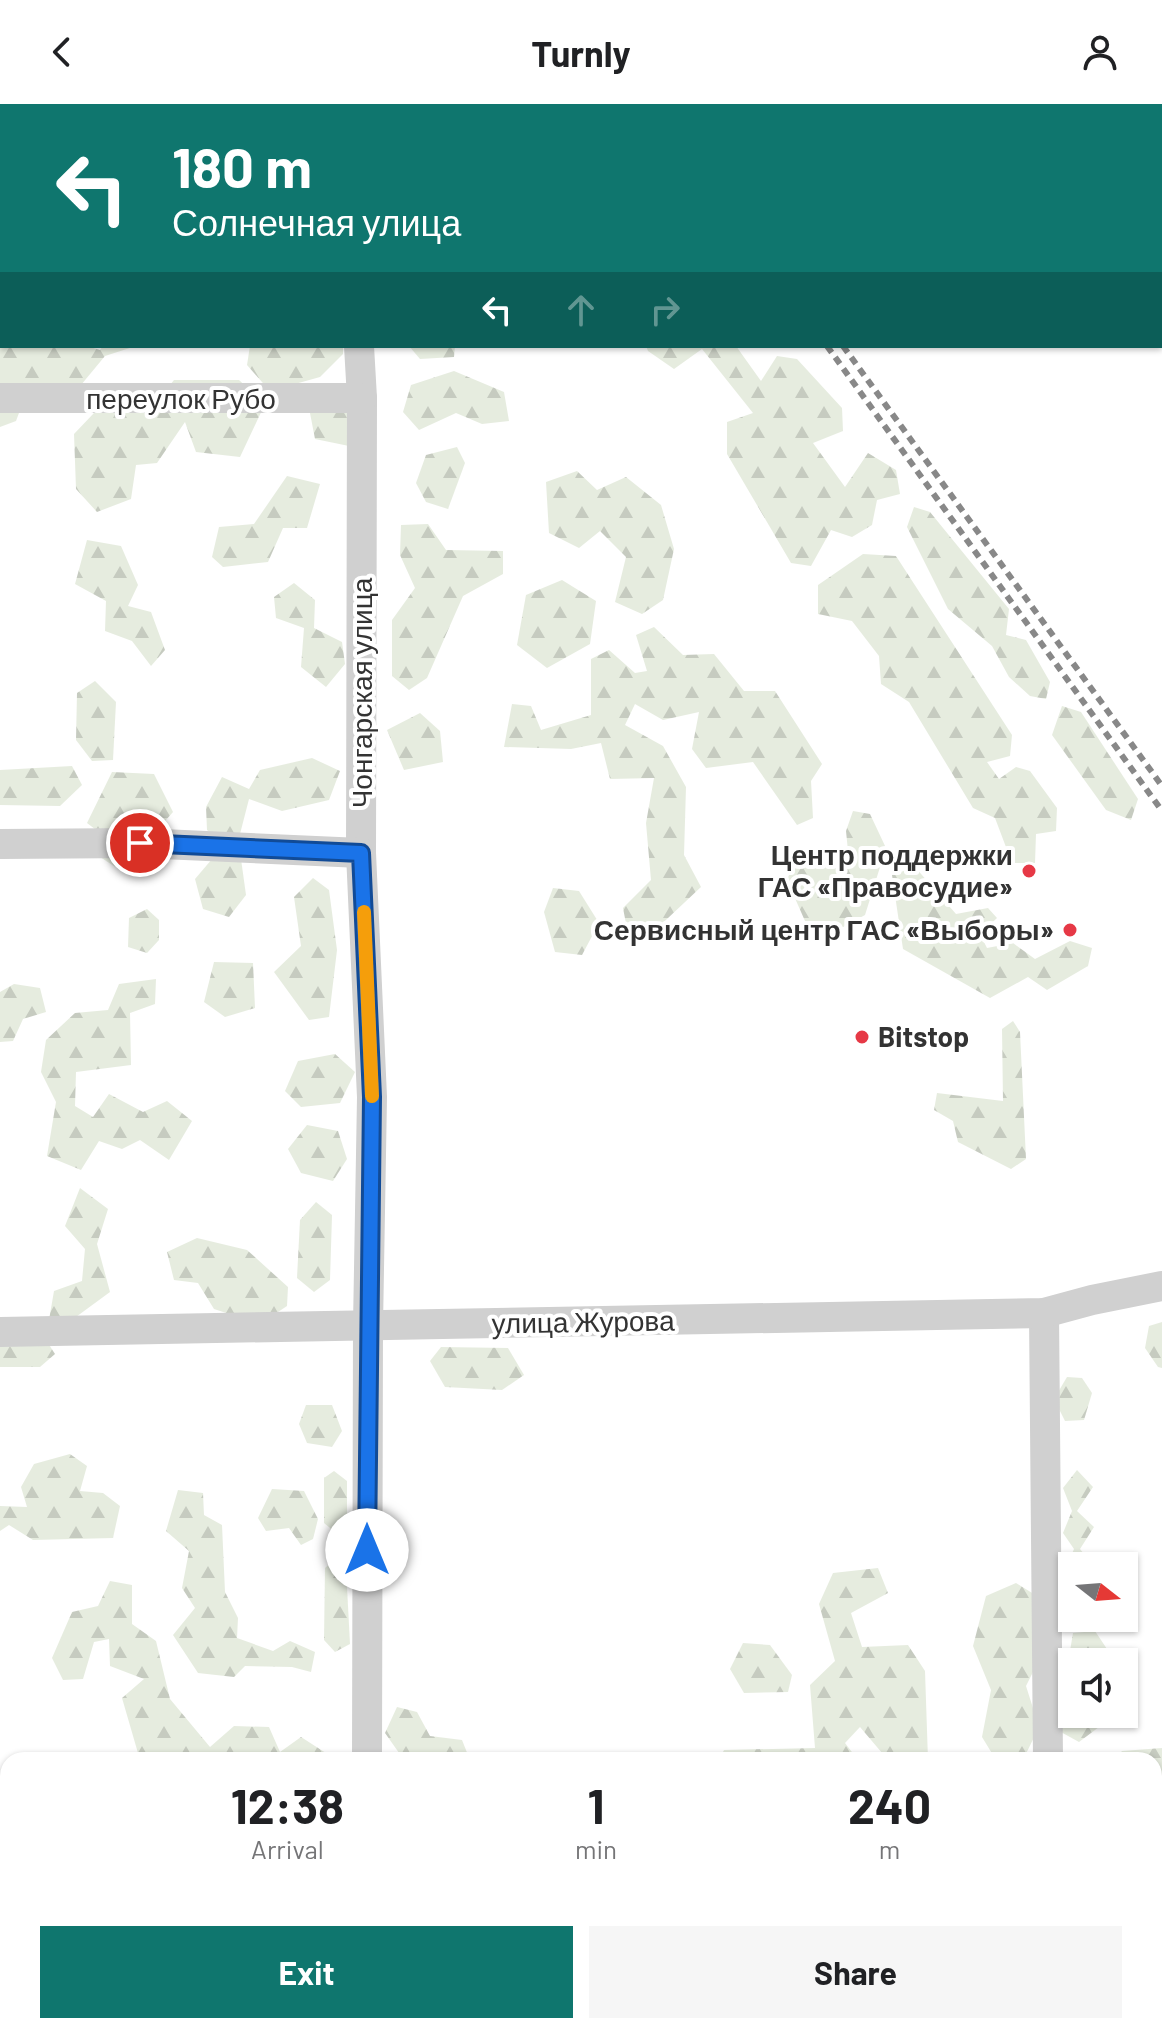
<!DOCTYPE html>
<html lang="en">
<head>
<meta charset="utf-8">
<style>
  body { margin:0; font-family:Barlow,sans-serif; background:#f6f6f6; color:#202124; height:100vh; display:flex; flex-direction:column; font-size:30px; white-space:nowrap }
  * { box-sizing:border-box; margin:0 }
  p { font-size:26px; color:#757577 }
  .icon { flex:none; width:44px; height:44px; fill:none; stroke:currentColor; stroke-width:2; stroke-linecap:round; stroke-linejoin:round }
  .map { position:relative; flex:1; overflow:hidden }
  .details { position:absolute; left:0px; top:1648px; width:1162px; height:282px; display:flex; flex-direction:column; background:#fff; border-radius:24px 24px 0 0; box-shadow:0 2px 6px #0004 }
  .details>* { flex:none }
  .hud { position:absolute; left:0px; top:0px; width:1162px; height:244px; box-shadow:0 2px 6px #0004; background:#0f766e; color:#fff; overflow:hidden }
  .needle { width:52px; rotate:107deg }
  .controls { position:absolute; left:1058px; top:1448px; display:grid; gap:16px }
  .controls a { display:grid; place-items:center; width:80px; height:80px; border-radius:0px; background:#fff; box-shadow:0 2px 6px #0004; font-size:40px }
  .pin { position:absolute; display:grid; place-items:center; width:68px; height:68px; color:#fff; margin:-34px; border:4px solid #fff; border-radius:50%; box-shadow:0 2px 8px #0007 }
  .me { position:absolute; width:88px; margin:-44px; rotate:0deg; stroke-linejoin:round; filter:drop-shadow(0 0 6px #0008) }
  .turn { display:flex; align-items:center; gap:28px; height:168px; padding:0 40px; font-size:36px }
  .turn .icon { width:104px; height:104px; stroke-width:2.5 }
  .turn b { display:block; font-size:56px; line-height:68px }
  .lanes { display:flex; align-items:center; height:76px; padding:0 40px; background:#0003; justify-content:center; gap:40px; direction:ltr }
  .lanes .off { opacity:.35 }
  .eta { display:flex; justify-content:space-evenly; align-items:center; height:136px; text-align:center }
  .eta b { font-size:48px; font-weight:700; line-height:56px }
  .primary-button { display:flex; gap:16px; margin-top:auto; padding:16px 40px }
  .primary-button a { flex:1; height:92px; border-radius:0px; background:#0f766e; color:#fff; font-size:32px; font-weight:700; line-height:92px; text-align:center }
  .primary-button a+a { background:#f6f6f6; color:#202124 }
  header { display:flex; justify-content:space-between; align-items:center; height:104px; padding:0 40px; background:#fff; font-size:36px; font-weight:700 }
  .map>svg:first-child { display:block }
</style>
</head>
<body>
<header><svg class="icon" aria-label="back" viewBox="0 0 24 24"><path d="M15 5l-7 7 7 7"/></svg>Turnly<svg class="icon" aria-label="person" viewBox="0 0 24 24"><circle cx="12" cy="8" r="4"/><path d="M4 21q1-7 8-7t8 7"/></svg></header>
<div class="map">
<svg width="1162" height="1929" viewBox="0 0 1162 1929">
  <defs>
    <pattern id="forest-firs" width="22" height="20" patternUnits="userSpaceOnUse" patternTransform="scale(2)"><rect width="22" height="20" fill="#e6ecdf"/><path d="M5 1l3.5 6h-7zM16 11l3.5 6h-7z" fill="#c6cbc0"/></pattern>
  </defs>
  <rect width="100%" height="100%" fill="#fff"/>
  <g fill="url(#forest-firs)">
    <polygon points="0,238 2,242 87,242 100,246 103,242 136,242 105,252 76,287 26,290 16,317 0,323"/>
    <polygon points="250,242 343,242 343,250 320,273 270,287 247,261"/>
    <polygon points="409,242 455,242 454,253 420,255"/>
    <polygon points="646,242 736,242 761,277 777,252 797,255 842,304 843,327 813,339 845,383 868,349 896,366 900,390 877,396 872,421 852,433 831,426 811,462 791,459 727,350 727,318 753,309 702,245 674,265 648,247"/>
    <polygon points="454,267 504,288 509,317 482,320 456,309 419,326 403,308 411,281"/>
    <polygon points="174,276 239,276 265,300 240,353 196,348 185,318 157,359 136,361 131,395 97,408 76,385 74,330 113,289 162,291"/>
    <polygon points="358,298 349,342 315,335 310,309"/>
    <polygon points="457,343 465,359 448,405 426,398 416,379 426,351"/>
    <polygon points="577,367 597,386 626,373 661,401 674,445 663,496 642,510 615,498 626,453 600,427 579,444 549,429 546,378"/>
    <polygon points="287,372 320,380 307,424 283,424 268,458 223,463 212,453 219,423 254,420"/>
    <polygon points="914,403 930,408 1009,505 1006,531 1026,536 1050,578 1046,595 1030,592 1009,573 992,542 948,505 907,423"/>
    <polygon points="428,420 446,446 503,447 503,470 463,492 427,574 409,586 392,572 392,516 415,484 400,451 401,421"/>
    <polygon points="87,436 121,442 138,481 128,502 151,508 165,546 151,562 132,537 105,527 106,497 75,480"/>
    <polygon points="863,450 896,452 1012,631 1010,652 987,658 999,675 1016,663 1030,667 1057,704 1056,727 1036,730 1035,759 1012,759 995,714 973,704 909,598 881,580 879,552 852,517 818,510 818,481"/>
    <polygon points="562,476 596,497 590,540 547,564 517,541 526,491"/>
    <polygon points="294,479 315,496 314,524 342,538 345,560 326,583 301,563 304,524 276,514 274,493"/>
    <polygon points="654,523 683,551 714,550 744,587 775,587 822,660 811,677 813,714 797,721 753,658 706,664 692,645 699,608 663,616 635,600 625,621 663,642 686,683 684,751 701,783 651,830 628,830 623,804 651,776 646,719 654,674 610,675 601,639 571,645 504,643 512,600 531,602 541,626 591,611 591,555 609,546 635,569 647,567 636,531"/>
    <polygon points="95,577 116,598 113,656 92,657 76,636 77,589"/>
    <polygon points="1062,602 1081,608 1138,695 1131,716 1106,706 1052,631"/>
    <polygon points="420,609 440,627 443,658 404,666 387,626"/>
    <polygon points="312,654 340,667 329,696 282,707 249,695 240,730 219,737 207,726 206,703 222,673 249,685 260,666"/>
    <polygon points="72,662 82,681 60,702 0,701 0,666"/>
    <path d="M 112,668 L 154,670 L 173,708 C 156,729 133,743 120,766 L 97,751 L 104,732 L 87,719 Z"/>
    <polygon points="853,707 870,710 886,744 865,811 836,827 805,817 787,776 800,744 822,744 836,755 848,747 846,727"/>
    <polygon points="218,748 241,755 246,791 229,813 203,805 195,775"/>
    <polygon points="915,763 956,810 988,804 997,814 980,830 987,844 1013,839 1035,855 1070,837 1092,844 1088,862 1047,886 1028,873 990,894 903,845 892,771"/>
    <polygon points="313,774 329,786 337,846 329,913 309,916 274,868 301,842 294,793"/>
    <polygon points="553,784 579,787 599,819 582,851 555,848 544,808"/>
    <polygon points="147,805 159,816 159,836 147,849 128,843 129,814"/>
    <polygon points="214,858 253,859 255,904 225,913 204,898"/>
    <polygon points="156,875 155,900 130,909 131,961 76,968 75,1002 93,1013 109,990 143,1008 167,997 192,1017 169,1056 140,1036 122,1045 99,1037 81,1066 47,1052 56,998 41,968 46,936 75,909 108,906 119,880"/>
    <polygon points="14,880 40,884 46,908 23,915 13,937 0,938 0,888"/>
    <polygon points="1013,917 1020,928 1026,1055 1011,1065 958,1038 953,1017 934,1006 937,989 1003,997 1002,925"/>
    <polygon points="335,950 355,968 340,999 301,1003 285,987 298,957"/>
    <polygon points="307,1021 338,1027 347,1055 333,1077 301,1069 288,1045"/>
    <polygon points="80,1084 108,1105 97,1140 110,1188 65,1221 49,1216 54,1187 82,1177 85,1145 65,1122"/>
    <polygon points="316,1098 332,1111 330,1176 314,1188 297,1174 300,1116"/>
    <polygon points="197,1134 247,1146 288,1183 287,1202 260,1220 214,1205 198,1179 174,1176 167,1148"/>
    <polygon points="1162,1218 1162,1264 1158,1263 1145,1244 1149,1222"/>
    <polygon points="44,1233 55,1250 40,1263 0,1263 0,1236"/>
    <polygon points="441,1243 508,1244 524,1271 502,1286 445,1283 430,1257"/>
    <polygon points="1067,1273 1082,1274 1092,1289 1084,1316 1065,1317 1054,1295"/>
    <polygon points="306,1301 332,1301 342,1327 332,1343 307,1339 299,1320"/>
    <polygon points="70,1350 87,1362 80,1387 103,1389 120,1402 113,1434 33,1436 9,1421 0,1427 0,1402 27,1403 21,1383 34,1360"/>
    <polygon points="1077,1366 1093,1383 1077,1407 1094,1423 1080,1445 1094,1462 1072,1462 1072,1477 1064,1468 1074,1445 1063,1429 1072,1407 1063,1384"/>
    <polygon points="334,1367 347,1377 347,1420 335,1428 324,1419 324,1374"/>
    <polygon points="272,1385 304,1387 318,1415 313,1435 301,1441 289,1424 266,1427 258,1414"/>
    <polygon points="178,1386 203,1389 204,1411 222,1421 225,1488 238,1514 237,1534 273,1547 290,1537 315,1548 311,1568 292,1563 245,1562 234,1573 198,1569 173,1531 195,1504 182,1484 189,1447 166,1427"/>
    <polygon points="334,1456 346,1464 350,1540 335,1548 324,1536 325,1464"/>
    <polygon points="878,1464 888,1489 851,1509 862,1543 908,1541 925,1567 928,1656 888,1656 860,1623 845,1639 858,1656 719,1656 724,1646 815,1644 810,1581 835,1557 819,1500 833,1469"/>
    <polygon points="110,1477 132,1481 132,1520 156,1537 170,1595 210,1643 234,1622 269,1623 280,1648 301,1633 329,1651 330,1656 140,1656 122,1594 144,1575 110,1562 109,1535 94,1538 83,1575 63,1576 52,1554 72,1508 98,1502"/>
    <polygon points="1016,1479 1037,1492 1040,1554 1026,1582 1039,1623 1023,1656 996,1656 982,1633 991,1586 973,1542 986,1492"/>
    <polygon points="1095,1527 1107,1545 1106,1558 1072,1558 1072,1563 1068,1559 1073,1529"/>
    <polygon points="743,1539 770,1541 792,1571 788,1588 744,1589 730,1565"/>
    <polygon points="1072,1593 1072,1610 1096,1610 1099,1623 1079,1638 1059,1627 1059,1603"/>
    <polygon points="397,1603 417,1608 430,1632 462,1636 470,1656 404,1656 385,1629"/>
    <polygon points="1162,1644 1162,1672 1154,1673 1154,1656 1114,1656 1122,1647"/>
    <polygon points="155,1922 210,1922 211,1929 148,1929"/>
  </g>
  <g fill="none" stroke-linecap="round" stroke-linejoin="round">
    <g stroke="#d0d0d0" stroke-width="30">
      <polyline points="344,0 344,2"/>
      <polyline points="359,242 362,294 361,749 372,993 368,1222 367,1656"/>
      <polyline points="0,294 362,294"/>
      <polyline points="0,740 140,739 361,749"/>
      <polyline points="1044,1209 1048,1656"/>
      <polyline points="0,1228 1044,1209 1092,1196 1162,1182"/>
      <polyline points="1154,1688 1162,1688"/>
      <polyline points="0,1698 8,1698"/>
      <polyline points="366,1922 366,1929"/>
      <polyline points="1052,1922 1052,1929"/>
    </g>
    <g stroke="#888" stroke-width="6" stroke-dasharray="8 6" stroke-linecap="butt">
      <polyline points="652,0 654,2"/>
      <polyline points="668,0 669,2"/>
      <polyline points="827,242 1162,707"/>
      <polyline points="843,242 1162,682"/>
    </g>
  </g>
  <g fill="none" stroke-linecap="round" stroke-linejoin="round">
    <defs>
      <polyline id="route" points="140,739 361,749 372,993 367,1446"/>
    </defs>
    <use href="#route" stroke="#114b97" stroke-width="20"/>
    <use href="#route" stroke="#1a73e8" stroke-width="14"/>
    <polyline stroke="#f59e0b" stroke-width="14" points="364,808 372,992"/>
  </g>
  <g fill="#e63946" stroke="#fff" stroke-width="3">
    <circle cx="1029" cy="767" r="8"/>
    <circle cx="1070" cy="826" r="8"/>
    <circle cx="862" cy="933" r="8"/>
  </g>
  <g text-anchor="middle" stroke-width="8" stroke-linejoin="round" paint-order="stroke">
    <g font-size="28" fill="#333" stroke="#fff">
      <text x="181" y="305">переулок Рубо</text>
      <text transform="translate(362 589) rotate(-90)" y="10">Чонгарская улица</text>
      <text transform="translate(583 1218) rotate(-1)" y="10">улица Журова</text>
    </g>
    <g font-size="28" font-weight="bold" fill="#333" stroke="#fff" text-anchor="end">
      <text x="1013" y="761">Центр поддержки<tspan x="1013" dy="32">ГАС «Правосудие»</tspan></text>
      <text x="1054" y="836">Сервисный центр ГАС «Выборы»</text>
      <text x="878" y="943" text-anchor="start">Bitstop</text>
    </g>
  </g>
</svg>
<div class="controls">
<a><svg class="needle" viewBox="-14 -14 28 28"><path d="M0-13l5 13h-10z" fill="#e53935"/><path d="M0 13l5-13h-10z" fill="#757577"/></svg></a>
<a><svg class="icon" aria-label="sound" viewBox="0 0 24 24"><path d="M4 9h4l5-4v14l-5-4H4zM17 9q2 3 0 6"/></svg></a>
</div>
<div class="pin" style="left:140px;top:739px;background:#d93025"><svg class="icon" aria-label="arrive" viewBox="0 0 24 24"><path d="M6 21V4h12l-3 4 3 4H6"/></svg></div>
<svg class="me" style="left:367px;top:1446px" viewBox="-20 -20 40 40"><circle r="19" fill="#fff"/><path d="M0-13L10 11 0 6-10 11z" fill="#1a73e8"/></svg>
<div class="hud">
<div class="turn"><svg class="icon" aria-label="left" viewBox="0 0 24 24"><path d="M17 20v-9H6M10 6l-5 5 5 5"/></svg><div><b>180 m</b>Солнечная улица</div></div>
<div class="lanes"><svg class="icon" aria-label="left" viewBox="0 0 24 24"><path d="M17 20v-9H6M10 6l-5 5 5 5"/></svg><svg class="icon off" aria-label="ahead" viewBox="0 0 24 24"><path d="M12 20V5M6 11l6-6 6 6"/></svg><svg class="icon off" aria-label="right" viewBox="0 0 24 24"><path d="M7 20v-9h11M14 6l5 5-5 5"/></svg></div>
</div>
<section class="details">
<div class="eta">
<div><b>12:38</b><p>Arrival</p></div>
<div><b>1</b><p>min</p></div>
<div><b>240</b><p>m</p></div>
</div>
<div class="primary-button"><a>Exit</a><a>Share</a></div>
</section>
</div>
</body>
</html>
